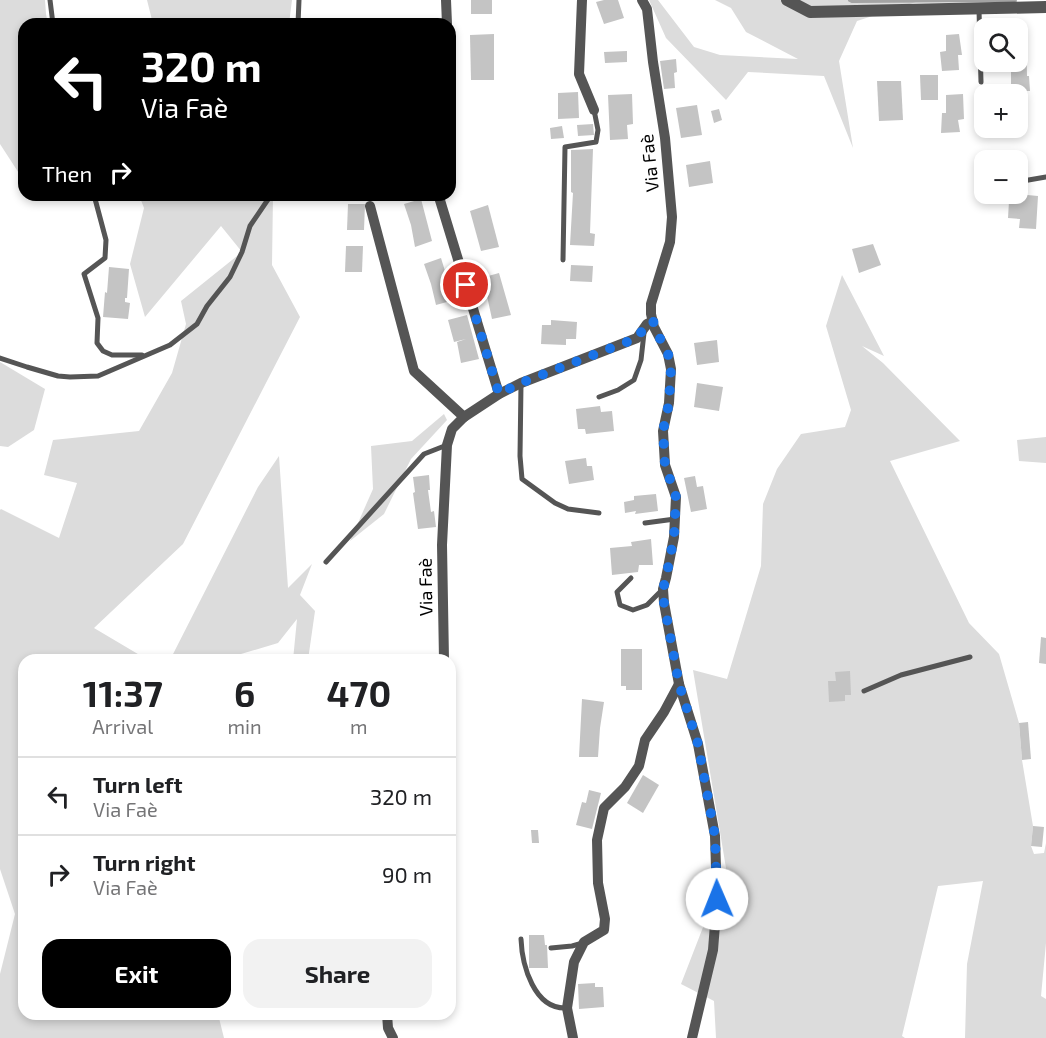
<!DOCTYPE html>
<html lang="en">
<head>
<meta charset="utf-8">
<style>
  body { margin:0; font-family:"Exo 2",sans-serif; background:#f2f2f2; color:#202124; height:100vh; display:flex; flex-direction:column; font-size:22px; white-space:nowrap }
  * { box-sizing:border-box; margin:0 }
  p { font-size:20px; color:#757577 }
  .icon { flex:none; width:33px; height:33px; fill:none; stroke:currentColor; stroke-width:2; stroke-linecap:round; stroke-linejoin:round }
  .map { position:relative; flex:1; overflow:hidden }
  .side { position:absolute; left:18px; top:654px; width:438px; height:366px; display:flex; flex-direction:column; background:#fff; border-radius:18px; box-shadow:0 3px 9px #0003 }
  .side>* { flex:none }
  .top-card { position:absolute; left:18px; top:18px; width:438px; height:183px; border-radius:18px; box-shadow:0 3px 9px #0003; background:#000; color:#fff; overflow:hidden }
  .fabs { position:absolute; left:974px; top:18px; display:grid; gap:12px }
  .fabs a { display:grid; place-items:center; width:54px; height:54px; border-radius:12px; background:#fff; box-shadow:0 3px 9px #0003; font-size:30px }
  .pin { position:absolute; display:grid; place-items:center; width:51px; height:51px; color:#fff; margin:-26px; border:3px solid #fff; border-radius:50%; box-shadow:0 2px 6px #0007 }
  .me { position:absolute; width:66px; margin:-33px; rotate:359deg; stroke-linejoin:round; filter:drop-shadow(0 0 4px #0008) }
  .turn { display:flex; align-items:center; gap:21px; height:126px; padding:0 24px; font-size:27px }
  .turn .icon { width:78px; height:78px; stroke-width:2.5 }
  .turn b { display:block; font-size:42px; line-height:51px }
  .then { display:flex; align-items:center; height:57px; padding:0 24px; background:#0003; gap:12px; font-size:22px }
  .eta { display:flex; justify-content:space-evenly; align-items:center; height:102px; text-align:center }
  .eta b { font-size:36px; font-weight:700; line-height:42px }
  .button { display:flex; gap:12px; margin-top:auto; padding:12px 24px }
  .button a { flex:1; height:69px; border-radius:18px; background:#000; color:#fff; font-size:24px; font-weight:700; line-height:69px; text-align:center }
  .button a+a { background:#f2f2f2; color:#202124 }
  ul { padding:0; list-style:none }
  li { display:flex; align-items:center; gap:18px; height:78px; padding:0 24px; border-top:2px solid #e0e0e0 }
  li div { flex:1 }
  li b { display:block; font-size:22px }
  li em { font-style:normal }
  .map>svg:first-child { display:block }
</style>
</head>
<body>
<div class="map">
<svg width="1046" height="1038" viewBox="0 0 1046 1038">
  <rect width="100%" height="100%" fill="#fff"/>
  <g fill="#dcdcdc">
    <polygon points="0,0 45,0 46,14 48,24 24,24 24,181 0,144"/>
    <polygon points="147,0 292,0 289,24 153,24"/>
    <polygon points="649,0 658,0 694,47 720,55 798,59 746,32 731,8 715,0 922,0 857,21 839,61 853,148 824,76 748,72 726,100 666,38"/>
    <polygon points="139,195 273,195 272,265 300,317 183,544 94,628 148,660 24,660 24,1014 218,1014 224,1038 0,1038 0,974 15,914 0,869 0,510 1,509 59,538 77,483 44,475 53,440 139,431 172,373 186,324 181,301 242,252 221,226 145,317 130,264 144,208"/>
    <polygon points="842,275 884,356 862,346 883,363 960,441 890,461 969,623 999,654 1019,723 1022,760 1033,826 1031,846 1034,854 1044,853 1046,843 1046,943 1041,996 1046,999 1046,1038 965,1038 967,964 983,881 938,886 902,1036 905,1038 716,1038 714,1001 681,984 726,868 693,670 727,679 761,566 763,504 777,469 801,434 845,427 851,410 826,326"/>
    <polygon points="0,362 45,389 34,430 8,447 0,446"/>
    <polygon points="444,414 447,420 411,459 384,514 350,541 373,489 371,446 412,441"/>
    <polygon points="1046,437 1046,463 1019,461 1017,440"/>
    <polygon points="279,456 288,588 312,564 300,595 315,611 308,660 293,660 297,619 278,643 221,660 170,660 258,487"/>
  </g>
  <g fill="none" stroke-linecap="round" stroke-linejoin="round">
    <polyline stroke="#a3a3a3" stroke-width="4" points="850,0 852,1 1015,0"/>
  </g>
  <g fill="#c4c4c4">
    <rect x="471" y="0" width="21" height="14"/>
    <polygon points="604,0 618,0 624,18 604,24 596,2"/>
    <polygon points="373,18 395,18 394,24 372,24"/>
    <polygon points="1017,27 1026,27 1027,76 1029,76 1030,91 1026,91 1026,104 1017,105 1017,94 1009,94 1009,89 1011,89 1011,62 1017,62"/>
    <polygon points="494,34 494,80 471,80 470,35"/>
    <polygon points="959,34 962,55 958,55 959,70 942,71 940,52 946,51 946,35"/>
    <polygon points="627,51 627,62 605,63 604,52"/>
    <polygon points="676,59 677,72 674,73 675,88 664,89 660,61"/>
    <polygon points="920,75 938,75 938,100 921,100"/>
    <polygon points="877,81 901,81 903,120 879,121"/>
    <polygon points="578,92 579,118 558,119 558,93"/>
    <polygon points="632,94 633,124 627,125 628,139 610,140 608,95"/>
    <polygon points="963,94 964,119 958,120 960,132 941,133 942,113 946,113 946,95"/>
    <polygon points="697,105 702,135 681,138 676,108"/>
    <polygon points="719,109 722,120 714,123 711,111"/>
    <polygon points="593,124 594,135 578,136 577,125"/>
    <polygon points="562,126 564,138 551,139 550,128"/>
    <polygon points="593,149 590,233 595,234 594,246 570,245 573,193 571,192 571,150"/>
    <polygon points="710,161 713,183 689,187 686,165"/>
    <polygon points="1017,194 1038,196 1036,229 1019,228 1020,219 1008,218 1009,201 1016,202"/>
    <polygon points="421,199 432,241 415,247 411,225 404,204"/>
    <polygon points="348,204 365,204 364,230 347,230"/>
    <polygon points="488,205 499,247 481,251 470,211"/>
    <polygon points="873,244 881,265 859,273 852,249"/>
    <polygon points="346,246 363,246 362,272 345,272"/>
    <polygon points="441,258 454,300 436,305 431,284 424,264"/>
    <polygon points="571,265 593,266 592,282 570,281"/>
    <polygon points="109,267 129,269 127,298 125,298 125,302 130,303 128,319 103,317 105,292 107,293"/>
    <polygon points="499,273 511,315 492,319 487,296 481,278"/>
    <polygon points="467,315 479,359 461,363 457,342 466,339 454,342 448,320"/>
    <polygon points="551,320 577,322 576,339 566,339 566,345 541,344 542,325 551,325"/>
    <polygon points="717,340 719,362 697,365 694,343"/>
    <polygon points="697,383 723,387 719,411 694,407"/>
    <polygon points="600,406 601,412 612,411 614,431 586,434 585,429 578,429 576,409"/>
    <polygon points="586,458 587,466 592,466 594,480 569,484 565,461"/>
    <polygon points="429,475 430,490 428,490 431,512 434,511 436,527 418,529 413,493 415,492 413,477"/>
    <polygon points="695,476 697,487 703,486 707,509 691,512 684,478"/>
    <polygon points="656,494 658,511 635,514 636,511 625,513 624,502 634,500 634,496"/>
    <polygon points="651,539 653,565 639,565 638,572 612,575 610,548 632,546 631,542"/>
    <polygon points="1041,637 1046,638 1046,664 1039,663"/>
    <polygon points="621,649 642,649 642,690 626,690 626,686 621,686"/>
    <polygon points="850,671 851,695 845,695 845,701 829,702 828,681 836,681 835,672"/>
    <polygon points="582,699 604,702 600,728 598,757 579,757"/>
    <polygon points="1028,722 1031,759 1022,760 1019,723"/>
    <polygon points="643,775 659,785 643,813 627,803"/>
    <polygon points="589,790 601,793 592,829 576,825 582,802 586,803"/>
    <polygon points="1033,826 1044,827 1042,847 1031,846"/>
    <polygon points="531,830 538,830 539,843 532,843"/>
    <polygon points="529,935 544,935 545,945 547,945 548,968 529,968"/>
    <polygon points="595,983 595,987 603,987 604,1007 579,1009 578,984"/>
  </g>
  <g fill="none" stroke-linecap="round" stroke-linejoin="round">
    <g stroke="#555" stroke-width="5">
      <polyline points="50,0 53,24"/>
      <polyline points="979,10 981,82"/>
      <polyline points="298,24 299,0"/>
      <polyline points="1017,182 1046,177"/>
      <polyline points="94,195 106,240 105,258 84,274 98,318 97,343 103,351 112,355 142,355"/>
      <polyline points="563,260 565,147 596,142 598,130 594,110"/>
      <polyline points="0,358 27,367 58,376 70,377 98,376 170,345 197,324 207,306 230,277 242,252 250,226 271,195"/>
      <polyline points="521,384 520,456 522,479 555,503 568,509 599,513"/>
      <polyline points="599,397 618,390 634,380 641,360 644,333"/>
      <polyline points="645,523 675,519"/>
      <polyline points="326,562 424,454 447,445"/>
      <polyline points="631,578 617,592 620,605 633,610 647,605 662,590"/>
      <polyline points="864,691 901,675 970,657"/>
      <path d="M 521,939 C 522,965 534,1010 567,1008"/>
      <polyline points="551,948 572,946 583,943"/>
    </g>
    <g stroke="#555" stroke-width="10">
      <polyline points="446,0 447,24"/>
      <polyline points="582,0 579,74 594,110"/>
      <polyline points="642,0 647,9 653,62 665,138 672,217 670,242 651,304 651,314 654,327 668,354 671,369 669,403 663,431 665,465 676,497 674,537 666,578 663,589 664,603 679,684 698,744 715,836 717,899 713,950 692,1038"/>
      <polyline points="439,197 499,394"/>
      <polyline points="370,206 414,371 464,417"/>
      <polyline points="444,660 442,545 447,445 452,429 464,417 499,394 521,383 637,338 647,324 653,321"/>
      <polyline points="387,1014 388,1028 393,1038"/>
      <polyline points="573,1038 567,1008 574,962 584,942 604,930 605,919 598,883 597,840 604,808 625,787 639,766 645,740 664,712 679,684"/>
    </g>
    <polyline stroke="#555" stroke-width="12" points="787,0 810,12 1046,7"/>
  </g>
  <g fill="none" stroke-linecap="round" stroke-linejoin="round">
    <polyline stroke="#1a73e8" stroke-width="10" stroke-dasharray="0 18" points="466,285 499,394 521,383 637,338 647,324 653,321 661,341 668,354 671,369 669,403 663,431 665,465 676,497 674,537 666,578 663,589 664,603 679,684 698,744 715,836 717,899"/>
  </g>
  <g text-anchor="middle" stroke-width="4.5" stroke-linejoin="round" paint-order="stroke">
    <g font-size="18" fill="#000" stroke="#fff">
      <text transform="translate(650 163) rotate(-96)" y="6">Via Faè</text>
      <text transform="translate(426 587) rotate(-91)" y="6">Via Faè</text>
    </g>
  </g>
</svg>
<div class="fabs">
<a><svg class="icon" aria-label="search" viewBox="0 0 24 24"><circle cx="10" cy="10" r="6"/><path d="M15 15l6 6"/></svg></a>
<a>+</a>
<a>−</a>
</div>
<div class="pin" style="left:466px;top:285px;background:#d93025"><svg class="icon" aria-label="arrive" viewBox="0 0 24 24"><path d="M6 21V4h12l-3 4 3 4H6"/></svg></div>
<svg class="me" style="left:717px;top:899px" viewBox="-20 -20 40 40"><circle r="19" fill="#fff"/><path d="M0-13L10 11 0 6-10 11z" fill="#1a73e8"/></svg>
<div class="top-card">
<div class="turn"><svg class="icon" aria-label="left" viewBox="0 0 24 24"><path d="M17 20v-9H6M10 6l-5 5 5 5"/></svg><div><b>320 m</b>Via Faè</div></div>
<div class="then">Then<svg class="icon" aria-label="right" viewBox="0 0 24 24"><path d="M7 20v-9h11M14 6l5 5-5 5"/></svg></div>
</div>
<section class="side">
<div class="eta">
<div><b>11:37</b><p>Arrival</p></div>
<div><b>6</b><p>min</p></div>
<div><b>470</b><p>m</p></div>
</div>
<ul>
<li><svg class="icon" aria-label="left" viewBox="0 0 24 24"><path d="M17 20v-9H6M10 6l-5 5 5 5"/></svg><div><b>Turn left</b><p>Via Faè</p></div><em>320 m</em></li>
<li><svg class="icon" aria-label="right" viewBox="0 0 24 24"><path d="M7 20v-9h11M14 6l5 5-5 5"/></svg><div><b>Turn right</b><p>Via Faè</p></div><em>90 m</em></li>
</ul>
<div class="button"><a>Exit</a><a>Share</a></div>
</section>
</div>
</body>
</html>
